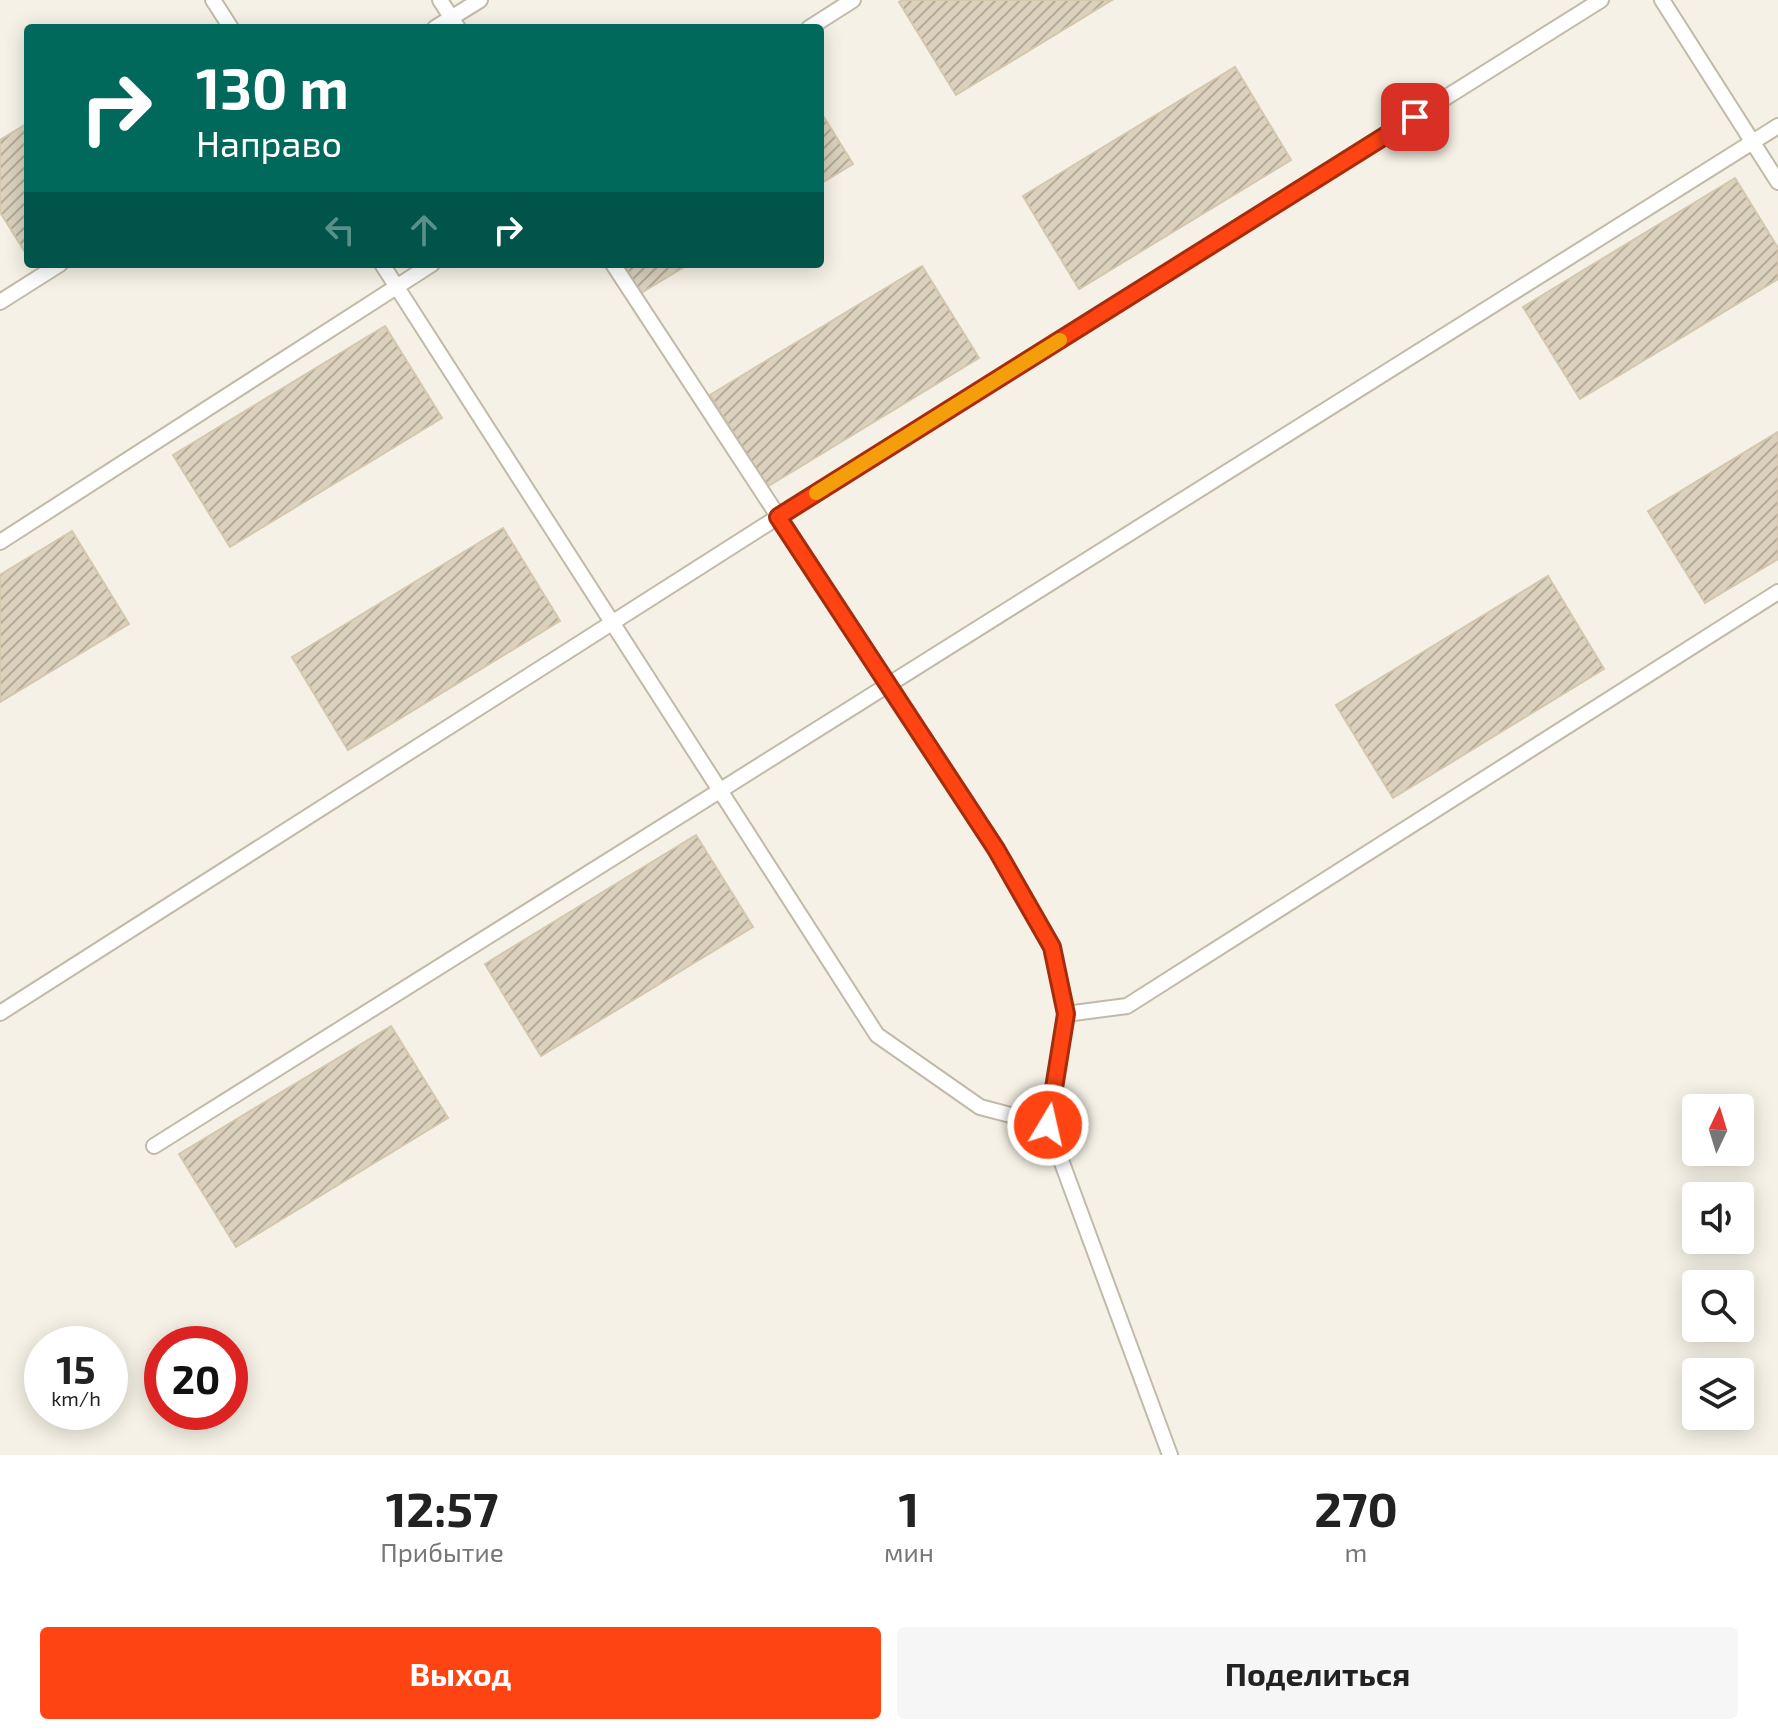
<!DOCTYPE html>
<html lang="ru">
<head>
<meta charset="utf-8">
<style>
  body { margin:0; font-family:"Exo 2",sans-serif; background:#f6f6f6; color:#222; height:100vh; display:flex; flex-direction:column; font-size:30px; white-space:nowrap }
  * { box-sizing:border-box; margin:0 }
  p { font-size:26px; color:#767676 }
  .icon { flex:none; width:44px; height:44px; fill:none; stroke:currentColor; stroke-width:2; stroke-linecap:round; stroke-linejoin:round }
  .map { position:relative; height:1455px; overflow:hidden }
  .side { display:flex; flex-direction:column; background:#fff; flex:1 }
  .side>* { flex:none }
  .top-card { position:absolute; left:24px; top:24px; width:800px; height:244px; border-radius:8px; box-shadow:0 4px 20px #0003; background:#00695c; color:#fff; overflow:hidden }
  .needle { width:52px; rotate:4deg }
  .fabs { position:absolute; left:1682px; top:1094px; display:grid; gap:16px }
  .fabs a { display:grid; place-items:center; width:72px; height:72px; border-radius:8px; background:#fff; box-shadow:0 4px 20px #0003; font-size:40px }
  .speed { position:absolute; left:24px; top:1326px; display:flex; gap:16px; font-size:40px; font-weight:700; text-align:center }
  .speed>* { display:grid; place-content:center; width:104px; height:104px; border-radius:50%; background:#fff; box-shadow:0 4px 20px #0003; line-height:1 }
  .speed small { font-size:20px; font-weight:400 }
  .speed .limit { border:12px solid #d22; background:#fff; color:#111 }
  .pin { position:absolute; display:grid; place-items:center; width:68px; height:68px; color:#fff; margin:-34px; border-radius:16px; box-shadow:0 4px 12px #0006 }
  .me { position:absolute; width:88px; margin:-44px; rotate:9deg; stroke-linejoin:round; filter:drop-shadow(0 0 6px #0008) }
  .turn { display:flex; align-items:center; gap:28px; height:168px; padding:0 40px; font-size:36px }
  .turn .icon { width:104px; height:104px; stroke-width:2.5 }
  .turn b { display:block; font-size:56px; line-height:68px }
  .lanes { display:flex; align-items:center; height:76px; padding:0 40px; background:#0003; justify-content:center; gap:40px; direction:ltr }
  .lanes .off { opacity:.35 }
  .eta { display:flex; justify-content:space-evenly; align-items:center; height:136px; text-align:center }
  .eta b { font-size:48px; font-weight:700; line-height:56px }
  .primary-button { display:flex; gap:16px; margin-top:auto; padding:16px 40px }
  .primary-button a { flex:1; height:92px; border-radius:8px; background:#ff4413; color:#fff; font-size:32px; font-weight:700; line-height:92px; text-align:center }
  .primary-button a+a { background:#f6f6f6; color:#222 }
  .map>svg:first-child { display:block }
</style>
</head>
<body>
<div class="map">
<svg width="1778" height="1455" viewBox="0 0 1778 1455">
  <defs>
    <pattern id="building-hatch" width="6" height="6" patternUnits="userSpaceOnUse" patternTransform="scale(2)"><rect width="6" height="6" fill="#dbd1bd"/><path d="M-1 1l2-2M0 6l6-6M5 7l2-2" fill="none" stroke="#b4ab9a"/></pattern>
  </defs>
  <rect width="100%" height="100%" fill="#f5f1e6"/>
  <g fill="url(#building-hatch)" stroke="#d4c7ad" stroke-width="2">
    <polygon points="903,0 1112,0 956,95 899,2"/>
    <polygon points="1235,67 1291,160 1079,289 1023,196"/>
    <polygon points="820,111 853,164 820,184"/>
    <polygon points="28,123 28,251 25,252 0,212 0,140"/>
    <polygon points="1735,178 1778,248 1778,279 1580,399 1523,307"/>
    <polygon points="623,264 689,264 641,293"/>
    <polygon points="922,266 979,358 767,487 710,395"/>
    <polygon points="385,326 442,418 230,547 173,455"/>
    <polygon points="1778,432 1778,559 1705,603 1648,511"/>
    <polygon points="503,528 560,621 348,750 292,657"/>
    <polygon points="72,531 129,624 0,702 0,575"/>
    <polygon points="1548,576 1604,669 1393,798 1336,705"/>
    <polygon points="696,835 753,927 541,1056 485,964"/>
    <polygon points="391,1026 448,1118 236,1247 179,1154"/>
  </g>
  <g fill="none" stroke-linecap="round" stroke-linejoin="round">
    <defs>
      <g id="lane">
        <polyline points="213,0 231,28"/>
        <polyline points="440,0 458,28"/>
        <polyline points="1662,0 1778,182"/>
        <polyline points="435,28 480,0"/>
        <polyline points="809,28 853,0"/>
        <polyline points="382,264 877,1035 980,1107 1048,1125"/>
        <polyline points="613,264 996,849 1052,947 1066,1014 1048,1125 1170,1455"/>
        <polyline points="0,302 60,264"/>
        <polyline points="0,542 432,264"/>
        <polyline points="0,1013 778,517 1601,0"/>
        <polyline points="1066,1014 1127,1006 1778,592"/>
        <polyline points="154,1146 1778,126"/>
      </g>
    </defs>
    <use href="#lane" stroke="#c2baa8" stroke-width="18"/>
    <use href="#lane" stroke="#fff" stroke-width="14"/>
  </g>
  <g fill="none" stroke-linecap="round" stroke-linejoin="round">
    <defs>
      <polyline id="route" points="1048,1125 1066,1014 1052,947 996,849 778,517 1415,117"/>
    </defs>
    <use href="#route" stroke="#a62c0c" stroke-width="20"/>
    <use href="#route" stroke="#ff4413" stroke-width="14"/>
    <polyline stroke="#f59e0b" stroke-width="14" points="816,493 1060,340"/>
  </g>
</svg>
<div class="fabs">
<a><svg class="needle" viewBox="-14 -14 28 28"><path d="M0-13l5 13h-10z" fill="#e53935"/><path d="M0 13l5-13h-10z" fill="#767676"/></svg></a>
<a><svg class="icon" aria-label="sound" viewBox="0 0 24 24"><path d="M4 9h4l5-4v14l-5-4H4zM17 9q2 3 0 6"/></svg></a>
<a><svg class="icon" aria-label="search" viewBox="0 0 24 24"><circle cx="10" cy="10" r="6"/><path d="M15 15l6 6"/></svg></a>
<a><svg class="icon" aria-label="layers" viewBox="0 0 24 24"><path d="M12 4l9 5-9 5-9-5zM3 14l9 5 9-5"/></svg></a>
</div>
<div class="speed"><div>15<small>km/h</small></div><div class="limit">20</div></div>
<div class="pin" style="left:1415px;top:117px;background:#d93025"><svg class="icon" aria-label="arrive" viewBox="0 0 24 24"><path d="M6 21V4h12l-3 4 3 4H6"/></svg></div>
<svg class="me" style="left:1048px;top:1125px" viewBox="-20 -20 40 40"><circle r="17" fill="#ff4413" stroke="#fff" stroke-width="3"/><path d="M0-11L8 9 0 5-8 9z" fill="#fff"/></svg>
<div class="top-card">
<div class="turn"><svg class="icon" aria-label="right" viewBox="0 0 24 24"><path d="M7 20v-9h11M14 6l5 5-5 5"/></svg><div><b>130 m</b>Направо</div></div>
<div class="lanes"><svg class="icon off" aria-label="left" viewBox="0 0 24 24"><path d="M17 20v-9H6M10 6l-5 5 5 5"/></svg><svg class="icon off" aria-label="ahead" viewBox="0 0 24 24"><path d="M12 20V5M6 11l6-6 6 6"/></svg><svg class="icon" aria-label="right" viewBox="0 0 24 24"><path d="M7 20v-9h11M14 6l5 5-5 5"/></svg></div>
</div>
</div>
<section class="side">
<div class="eta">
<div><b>12:57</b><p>Прибытие</p></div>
<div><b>1</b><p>мин</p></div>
<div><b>270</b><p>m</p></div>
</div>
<div class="primary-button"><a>Выход</a><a>Поделиться</a></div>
</section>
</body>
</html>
